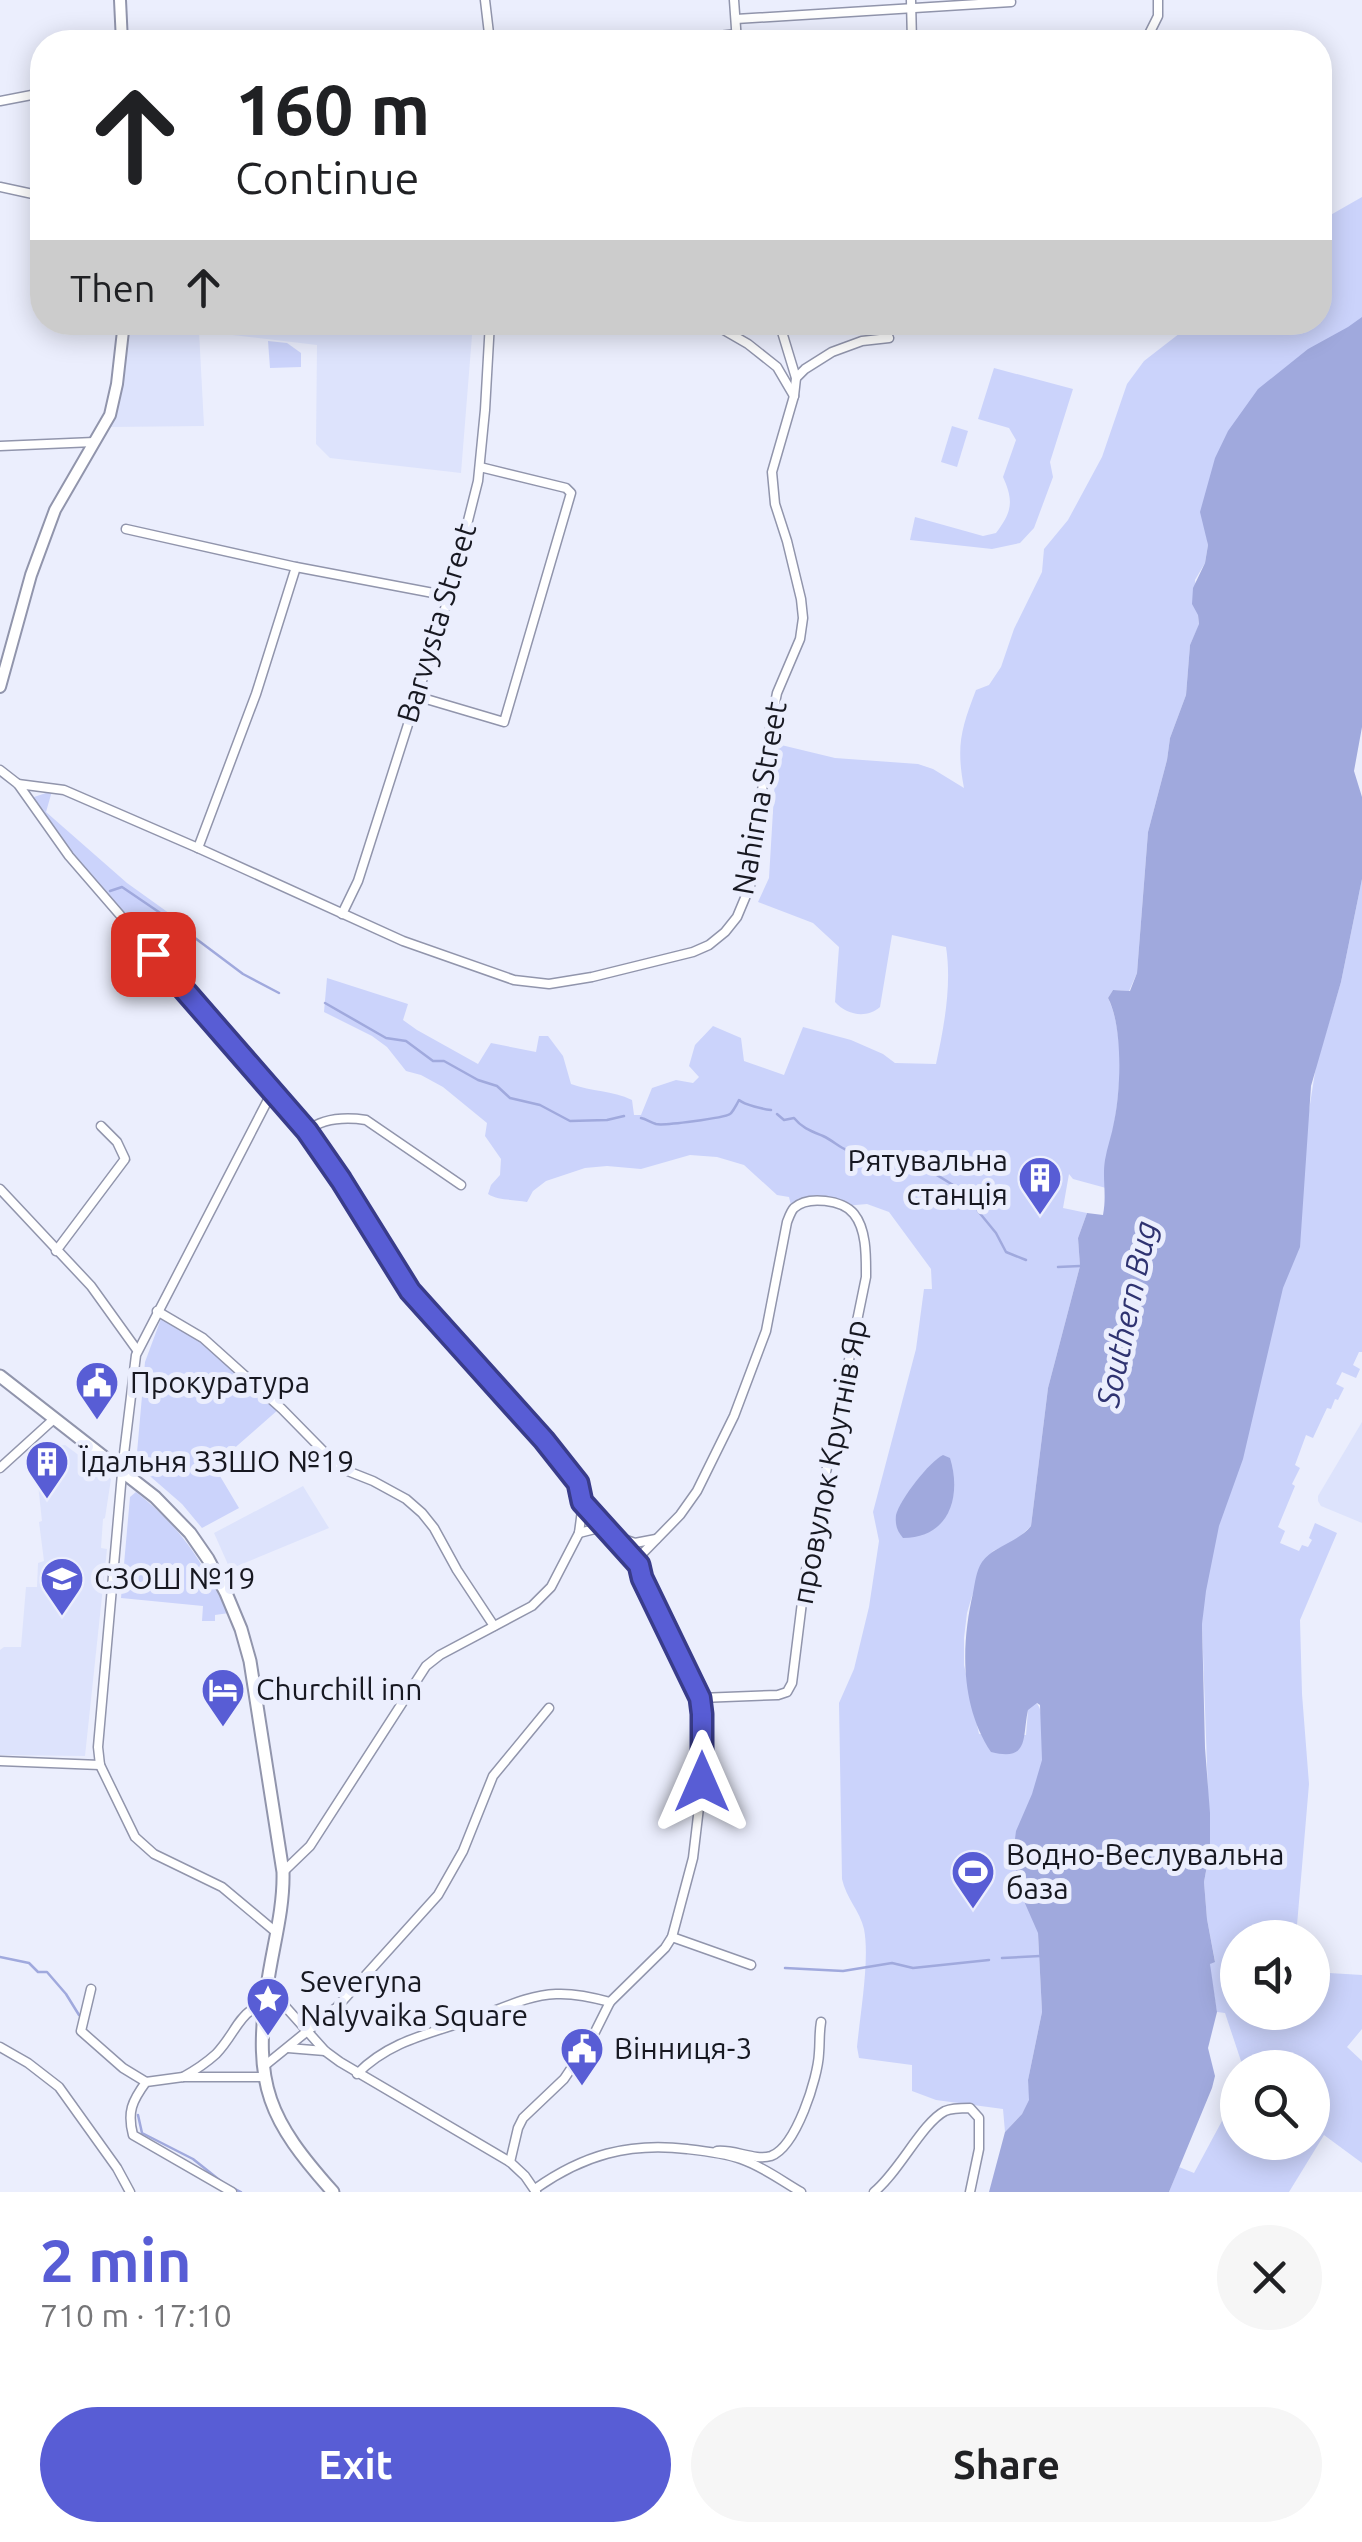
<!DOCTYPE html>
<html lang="en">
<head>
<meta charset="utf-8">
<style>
  body { margin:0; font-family:Ubuntu,sans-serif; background:#f6f6f6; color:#202124; height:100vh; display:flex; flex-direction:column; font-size:38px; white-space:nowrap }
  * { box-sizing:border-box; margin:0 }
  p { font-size:32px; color:#757577 }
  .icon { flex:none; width:55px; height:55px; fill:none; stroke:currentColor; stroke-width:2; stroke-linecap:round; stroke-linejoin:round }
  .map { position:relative; height:2192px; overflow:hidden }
  .side { display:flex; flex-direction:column; background:#fff; flex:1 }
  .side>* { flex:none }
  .guide { position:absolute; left:30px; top:30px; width:1302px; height:305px; border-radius:40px; box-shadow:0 5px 25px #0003; background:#fff; color:#202124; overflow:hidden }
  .tools { position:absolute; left:1220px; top:1920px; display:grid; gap:20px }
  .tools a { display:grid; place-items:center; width:110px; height:110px; border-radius:50%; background:#fff; box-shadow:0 5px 25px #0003; font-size:50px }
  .pin { position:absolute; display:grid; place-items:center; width:85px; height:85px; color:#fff; margin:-42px; border-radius:20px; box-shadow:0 5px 15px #0006 }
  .me { position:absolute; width:110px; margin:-55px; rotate:0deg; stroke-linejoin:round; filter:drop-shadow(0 0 8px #0008) }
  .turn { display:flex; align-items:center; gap:35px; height:210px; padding:0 40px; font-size:45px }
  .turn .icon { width:130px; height:130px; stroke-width:2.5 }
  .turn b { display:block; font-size:70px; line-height:85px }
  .then { display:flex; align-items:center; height:95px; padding:0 40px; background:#0003; gap:20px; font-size:38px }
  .round { display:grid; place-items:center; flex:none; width:105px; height:105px; border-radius:52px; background:#f6f6f6 }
  .headline { display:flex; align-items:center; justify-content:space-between; height:170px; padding:0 40px }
  h1 { font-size:60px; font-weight:700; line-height:75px; color:#585dd5 }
  .button { display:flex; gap:20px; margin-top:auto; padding:20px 40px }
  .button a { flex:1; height:115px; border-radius:60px; background:#585dd5; color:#fff; font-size:40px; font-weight:700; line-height:115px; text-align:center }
  .button a+a { background:#f6f6f6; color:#202124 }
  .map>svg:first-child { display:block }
</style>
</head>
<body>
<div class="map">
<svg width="1362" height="2192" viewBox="0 0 1362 2192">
  <rect width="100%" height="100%" fill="#ebeefd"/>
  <g fill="#dde3fc">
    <polygon points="130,323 473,323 461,473 330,458 316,444 317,345 199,331 204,426 111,427 125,363"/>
    <polygon points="1362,1422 1362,1523 1321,1506 1318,1501 1318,1496"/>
    <polygon points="65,1445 111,1479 105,1518 103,1519 101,1548 107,1549 85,1756 0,1755 0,1650 4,1647 21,1647 26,1587 37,1587 38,1563 44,1561 39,1522 42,1521 34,1448"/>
    <polygon points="303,1486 329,1528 230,1569 214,1533"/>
  </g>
  <g fill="#cbd3fb">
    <path d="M 1362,197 L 1362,352 L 1205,527 L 1208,545 L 1205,563 L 1195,580 L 1199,625 L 1190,645 L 1186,695 L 1170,738 L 1167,760 L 1148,832 L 1137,973 L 1129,991 L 1113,990 L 1108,998 C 1124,1031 1121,1087 1114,1124 C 1110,1146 1104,1166 1106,1188 L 1073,1179 L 1069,1174 L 1063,1208 L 1087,1213 L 1078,1238 L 1080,1266 L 1048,1388 L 1031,1526 L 1015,1541 L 993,1551 L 972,1596 L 967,1613 L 964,1638 L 964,1665 L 979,1734 L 1026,1735 L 1028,1710 L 1021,1688 C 1043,1707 1041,1706 1043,1735 L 1038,1933 L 1042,2012 L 1028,2080 L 1030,2100 L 1022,2114 L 1005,2132 L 1003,2109 L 936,2100 L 912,2091 L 912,2065 L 859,2058 L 857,2047 C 860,2015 870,1959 864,1929 C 860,1911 846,1898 842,1879 L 839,1703 L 854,1669 L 869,1607 L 879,1541 L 873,1512 L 916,1349 L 924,1289 L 932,1289 L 931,1269 L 889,1212 L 867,1204 L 845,1206 L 817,1201 L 792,1209 L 789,1197 L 777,1195 L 744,1165 L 717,1157 L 690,1155 L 641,1169 L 607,1166 L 585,1168 L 546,1181 L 533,1191 L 527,1202 C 513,1199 499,1201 488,1194 L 491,1185 L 500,1175 L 501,1159 L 485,1136 L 487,1123 L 443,1087 L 421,1075 L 406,1071 L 387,1047 L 372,1036 L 324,1012 L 327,978 L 408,1004 L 403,1020 L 417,1030 L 478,1064 L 491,1043 L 536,1052 L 539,1036 L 548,1036 L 563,1056 L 571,1084 C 592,1092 612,1090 632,1100 L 634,1115 L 641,1115 L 652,1088 L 676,1080 L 693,1083 L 699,1077 L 689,1066 L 695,1045 L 713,1026 L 741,1038 L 744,1061 L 784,1075 L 803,1027 L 851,1040 L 883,1054 L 895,1063 L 936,1064 C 944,1027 952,985 946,947 L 892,935 L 880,1007 C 866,1019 847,1015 835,1002 L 839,947 L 813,923 L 758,902 L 769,878 L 777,744 L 835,758 L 918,764 L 933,769 L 964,788 C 956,746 961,729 976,690 L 989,685 L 1001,667 L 1014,629 L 1042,572 L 1044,549 L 1068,520 L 1102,457 L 1127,384 L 1144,361 L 1193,323 L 1320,322 L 1320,221 Z"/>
    <polygon points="268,341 287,343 301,353 301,367 270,368"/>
    <path d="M 994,368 L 1073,389 L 1050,462 L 1053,477 L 1034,528 L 1020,543 L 992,549 L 910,540 L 915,517 L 983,536 L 996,533 C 1012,512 1014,501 1003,477 L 1016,440 L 1009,428 L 978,419 Z"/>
    <polygon points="952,426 968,431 957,467 941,462"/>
    <polygon points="52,791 46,812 127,883 180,921 153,954 69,856 34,805 34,797"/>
    <polygon points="1362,879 1362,1352 1359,1352 1353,1365 1360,1369 1356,1378 1342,1372 1336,1384 1344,1388 1338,1400 1335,1399 1331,1409 1327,1408 1313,1438 1306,1435 1295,1465 1300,1468 1292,1484 1295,1486 1278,1527 1285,1531 1280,1543 1299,1551 1302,1545 1308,1547 1312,1540 1309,1538 1315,1523 1337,1533 1300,1620 1302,1694 1309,1784 1296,1937 1238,1938 1238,2012 1312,2012 1313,1972 1362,1975 1362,2029 1347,2047 1362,2061 1362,2163 1324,2135 1289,2192 1169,2192 1179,2167 1194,2173 1237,2093 1238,2142 1312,2142 1313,2118 1318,2124 1328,2114 1313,2097 1312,2068 1243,2067 1225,2013 1217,2012 1209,1964 1215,1961 1207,1919 1204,1882 1210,1849 1202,1624 1207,1515 1308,1117 1316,1066 1341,982"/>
    <polygon points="162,1316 202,1339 279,1409 214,1466 239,1508 202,1528 182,1504 136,1464 145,1362"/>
    <path d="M 136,1492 C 169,1518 196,1549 213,1587 L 218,1586 L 229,1613 L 215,1615 L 215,1621 L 202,1621 L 203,1606 L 121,1598 L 130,1497 Z"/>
  </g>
  <g fill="#a0a9dd">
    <path d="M 1362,317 L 1362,727 L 1354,771 L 1362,797 L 1362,879 L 1341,982 L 1311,1086 L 1300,1247 L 1283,1288 L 1243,1459 L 1219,1526 L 1206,1591 L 1202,1624 L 1205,1748 L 1210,1813 L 1210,1849 L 1204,1882 L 1207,1919 L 1215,1962 L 1210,1964 L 1217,2012 L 1208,2048 L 1215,2076 L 1212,2088 L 1169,2192 L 989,2192 L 1005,2132 L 1022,2114 L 1029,2100 L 1028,2080 L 1042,2012 L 1038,1933 L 1020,1892 L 1013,1855 L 1016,1831 L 1032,1794 L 1042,1760 L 1040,1705 L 1037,1703 L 1028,1710 C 1022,1737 1030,1762 991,1752 C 960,1705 961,1645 973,1593 C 975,1583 976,1571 982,1562 C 993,1546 1017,1543 1031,1526 L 1048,1388 L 1080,1266 L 1078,1238 L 1087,1213 L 1103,1215 C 1107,1194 1102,1179 1105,1160 C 1107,1147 1112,1135 1114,1122 C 1121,1090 1123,1026 1108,998 L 1113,990 L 1130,991 L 1137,973 L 1148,832 L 1167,760 L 1170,738 L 1186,695 L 1190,645 L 1199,624 L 1198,615 L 1192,604 L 1193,588 L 1205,563 L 1208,545 L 1200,512 L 1215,458 L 1228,431 L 1258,389 L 1308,349 L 1348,327 Z"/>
    <path d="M 943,1455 L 950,1458 C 962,1497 949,1538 903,1538 C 897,1531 895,1525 896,1515 C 900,1499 930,1461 943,1455 Z"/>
  </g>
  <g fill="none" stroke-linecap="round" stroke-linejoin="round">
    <g stroke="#a0a9dd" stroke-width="2.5">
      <polyline points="110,891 122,887 175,923 243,974 279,993"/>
      <polyline points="325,1003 386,1038 406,1041 433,1061 444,1061 478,1080 497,1086 510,1098 540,1105 570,1121 607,1120 624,1116"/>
      <path d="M 777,1114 L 784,1120 L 794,1118 C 802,1128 811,1131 823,1136 C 838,1143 844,1154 862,1152 C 872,1160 881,1153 894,1156 C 923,1163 949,1184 975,1198 L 978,1211 L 996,1233 L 1006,1252 L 1026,1260"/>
      <path d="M 641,1118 C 646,1119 650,1122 656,1124 C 663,1126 724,1118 730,1114 C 732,1113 738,1102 739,1100 C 745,1105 763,1109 771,1110"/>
      <polyline points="1058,1267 1080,1266"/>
      <polyline points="0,1957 29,1963 38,1972 47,1972 66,1994 79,2015"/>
      <polyline points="1002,1958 1040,1956"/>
      <polyline points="785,1968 843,1971 892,1963 913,1968 989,1960"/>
      <polyline points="138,2115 142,2133 193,2159 222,2182"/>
      <polyline points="229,2186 241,2192"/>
    </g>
    <defs>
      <g id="minor">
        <polyline points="485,0 490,42"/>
        <polyline points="734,0 737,42"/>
        <polyline points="911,0 912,42"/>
        <polyline points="736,19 1011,2"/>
        <polyline points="661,42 737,34"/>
        <polyline points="1145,42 1158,16 1158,0"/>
        <polyline points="0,101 42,93"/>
        <polyline points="0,187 42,196"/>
        <polyline points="710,322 748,344 777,367 794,396"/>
        <polyline points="779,322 796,378"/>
        <polyline points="0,446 94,442"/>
        <polyline points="126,529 296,567 449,596"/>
        <polyline points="416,696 504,722 571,493 566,488 480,467"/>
        <polyline points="0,770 18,784 69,856 307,1131 341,1180 411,1291 544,1440 578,1483 583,1503 579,1533 551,1587 532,1606 440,1655 426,1666 310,1846 283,1872"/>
        <polyline points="18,784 64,790 198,848 403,941 514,980 549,984 592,977 693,952 709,945 725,932 737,917 750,886 770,728 777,693 800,639 803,618 801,599 787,541 775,504 772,472 794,396 796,378 805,369 832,352 862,341 889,338"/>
        <polyline points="198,848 256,694 296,567"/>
        <polyline points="342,914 358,881 449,596 478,481 485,410 490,322"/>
        <polyline points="272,1092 136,1355 123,1462 98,1747 100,1765 135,1837 154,1854 222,1887 277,1933"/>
        <path d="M 307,1131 C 323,1118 345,1117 366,1120 L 461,1185"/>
        <polyline points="0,1189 91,1286 137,1350"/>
        <polyline points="56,1251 125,1159 117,1142 101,1126"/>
        <polyline points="157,1311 203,1338 282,1409 340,1468 373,1481 406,1499 422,1513 434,1528 457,1570 494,1626"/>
        <polyline points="0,1468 55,1418"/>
        <polyline points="583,1503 639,1565"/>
        <polyline points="579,1533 595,1529 635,1543 656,1539"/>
        <polyline points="0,1761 100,1765"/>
        <polyline points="672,1937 751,1965"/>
        <polyline points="91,1989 81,2031 123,2068 146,2082"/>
        <polyline points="0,2047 28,2063 59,2087 117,2168 130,2192"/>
        <polyline points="288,2048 325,2051"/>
        <polyline points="263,2067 337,2007 438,1895 463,1851 493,1776 549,1708"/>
        <path d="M 357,2074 C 390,2040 433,2033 475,2018 C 501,2009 528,1995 556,1994 C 575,1993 592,1997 610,2002"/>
        <path d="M 183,2077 C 194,2071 206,2063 216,2054 C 241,2028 239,2001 283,2004 L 325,2051 L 340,2062 L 510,2162 L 525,2176 L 536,2192"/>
        <path d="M 717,2151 C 734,2149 755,2161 771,2156 C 796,2147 818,2078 819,2053 C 820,2042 819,2034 821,2022"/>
        <path d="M 510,2162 L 518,2128 L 523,2118 L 564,2079 L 593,2036 L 610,2002 L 665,1948 L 672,1937 L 693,1858 L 702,1782 L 702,1714 L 696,1686 L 642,1578 L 639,1565 L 643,1553 L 680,1515 L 697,1491 L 734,1416 L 766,1331 L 787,1222 C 789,1217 791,1211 794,1208 C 808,1195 843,1200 854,1214 C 867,1230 866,1258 866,1277 L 806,1570 L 792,1683 L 787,1692 L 778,1695 L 700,1698"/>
        <path d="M 535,2189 C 583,2155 629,2142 687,2149 C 705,2151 724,2153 741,2159 C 762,2166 782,2181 801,2192"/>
        <path d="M 232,2192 L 133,2135 C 127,2112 132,2101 146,2082 L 183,2077 L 264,2077"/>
        <path d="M 874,2192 C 899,2172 922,2123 945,2111 C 952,2108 962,2108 970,2108 L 979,2118 L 979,2149 L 970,2192"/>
      </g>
      <g id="tertiary">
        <polyline points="120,0 122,42"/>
        <polyline points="0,687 31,575 55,510 110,415 117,384 124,322"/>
      </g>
      <path id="secondary" d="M 0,1376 L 155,1497 L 190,1533 L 208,1559 L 226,1593 L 241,1629 L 250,1661 L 283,1872 C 284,1911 272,1949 267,1987 C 253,2086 269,2120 333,2192"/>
    </defs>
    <use href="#minor" stroke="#9195ac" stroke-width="11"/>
    <use href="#tertiary" stroke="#9195ac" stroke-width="14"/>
    <use href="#secondary" stroke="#9195ac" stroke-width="15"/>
    <use href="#minor" stroke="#fff" stroke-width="8"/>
    <use href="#tertiary" stroke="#fff" stroke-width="10"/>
    <use href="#secondary" stroke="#fff" stroke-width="11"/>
  </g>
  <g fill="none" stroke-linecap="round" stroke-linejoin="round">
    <defs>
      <polyline id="route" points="153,954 307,1131 341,1180 410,1291 544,1440 578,1483 582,1502 639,1565 642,1578 700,1698 702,1714 702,1782"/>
    </defs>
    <use href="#route" stroke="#393c8a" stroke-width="25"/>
    <use href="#route" stroke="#585dd5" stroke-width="18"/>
  </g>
  <defs>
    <symbol id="building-pin" viewBox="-11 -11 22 30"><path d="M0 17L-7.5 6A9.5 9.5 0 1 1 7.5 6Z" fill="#585dd5" stroke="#ebeefd"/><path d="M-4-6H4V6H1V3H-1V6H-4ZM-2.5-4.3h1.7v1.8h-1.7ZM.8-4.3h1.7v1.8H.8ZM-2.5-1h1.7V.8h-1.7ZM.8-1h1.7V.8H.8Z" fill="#fff"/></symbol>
    <symbol id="civic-pin" viewBox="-11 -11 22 30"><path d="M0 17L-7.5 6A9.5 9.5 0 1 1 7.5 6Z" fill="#585dd5" stroke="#ebeefd"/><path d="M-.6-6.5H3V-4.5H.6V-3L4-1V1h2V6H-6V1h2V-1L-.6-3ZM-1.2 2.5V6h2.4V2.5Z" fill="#fff"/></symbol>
    <symbol id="school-pin" viewBox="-11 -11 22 30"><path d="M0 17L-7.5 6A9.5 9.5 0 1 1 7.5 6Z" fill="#585dd5" stroke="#ebeefd"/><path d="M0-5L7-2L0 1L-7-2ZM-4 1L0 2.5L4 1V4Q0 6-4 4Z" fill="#fff"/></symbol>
    <symbol id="hotel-pin" viewBox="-11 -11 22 30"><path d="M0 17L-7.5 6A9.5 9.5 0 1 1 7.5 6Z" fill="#585dd5" stroke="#ebeefd"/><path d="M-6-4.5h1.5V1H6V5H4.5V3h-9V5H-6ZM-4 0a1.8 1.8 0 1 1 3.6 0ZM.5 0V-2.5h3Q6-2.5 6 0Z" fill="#fff"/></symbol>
    <symbol id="stadium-pin" viewBox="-11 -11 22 30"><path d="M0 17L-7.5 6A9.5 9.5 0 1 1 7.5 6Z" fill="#585dd5" stroke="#ebeefd"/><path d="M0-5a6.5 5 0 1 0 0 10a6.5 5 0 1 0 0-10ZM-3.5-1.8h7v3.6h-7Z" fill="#fff"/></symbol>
    <symbol id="sight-pin" viewBox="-11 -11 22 30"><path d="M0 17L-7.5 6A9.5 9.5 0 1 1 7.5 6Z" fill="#585dd5" stroke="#ebeefd"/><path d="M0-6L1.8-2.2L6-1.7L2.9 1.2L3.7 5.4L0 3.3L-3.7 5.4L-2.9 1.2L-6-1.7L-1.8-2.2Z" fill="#fff"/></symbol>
  </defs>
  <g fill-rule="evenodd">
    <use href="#building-pin" x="1015" y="1153" width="50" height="68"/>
    <use href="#civic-pin" x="72" y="1358" width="50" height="68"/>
    <use href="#building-pin" x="22" y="1437" width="50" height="68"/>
    <use href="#school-pin" x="37" y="1554" width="50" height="68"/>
    <use href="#hotel-pin" x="198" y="1665" width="50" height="68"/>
    <use href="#stadium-pin" x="948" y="1847" width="50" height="68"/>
    <use href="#sight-pin" x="243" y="1974" width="50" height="68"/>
    <use href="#civic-pin" x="557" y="2024" width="50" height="68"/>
  </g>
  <g text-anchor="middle" stroke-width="10" stroke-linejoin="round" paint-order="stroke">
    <g font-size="30" fill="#171821" stroke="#ebeefd">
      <text transform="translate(437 623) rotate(-73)" y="10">Barvysta Street</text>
      <text transform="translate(760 798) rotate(-80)" y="10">Nahirna Street</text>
      <text transform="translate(830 1462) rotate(-79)" y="10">провулок Крутнів Яр</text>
    </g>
    <g font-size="30" fill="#171821" stroke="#ebeefd" text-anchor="start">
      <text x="1008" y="1171" text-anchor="end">Рятувальна<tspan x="1008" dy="34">станція</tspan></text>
      <text x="130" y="1393">Прокуратура</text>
      <text x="80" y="1472">Їдальня ЗЗШО №19</text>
      <text x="94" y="1589">СЗОШ №19</text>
      <text x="256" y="1700">Churchill inn</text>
      <text x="1006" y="1865">Водно-Веслувальна<tspan x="1006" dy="34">база</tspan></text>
      <text x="300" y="1992">Severyna<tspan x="300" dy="34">Nalyvaika Square</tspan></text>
      <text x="614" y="2059">Вінниця-3</text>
    </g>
    <g font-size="32" font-style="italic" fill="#2f3371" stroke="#ebeefd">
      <text transform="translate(1127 1314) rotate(-78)" y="11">Southern Bug</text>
    </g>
  </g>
</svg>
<div class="tools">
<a><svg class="icon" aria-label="sound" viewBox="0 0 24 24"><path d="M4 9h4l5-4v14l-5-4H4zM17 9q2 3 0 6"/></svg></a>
<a><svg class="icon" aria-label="search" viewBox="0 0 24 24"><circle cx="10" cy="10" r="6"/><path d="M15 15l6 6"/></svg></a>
</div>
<div class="pin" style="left:153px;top:954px;background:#d93025"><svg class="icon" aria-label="arrive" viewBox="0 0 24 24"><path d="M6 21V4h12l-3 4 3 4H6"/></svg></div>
<svg class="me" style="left:702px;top:1782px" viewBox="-20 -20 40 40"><path d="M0-17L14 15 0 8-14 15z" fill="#585dd5" stroke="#fff" stroke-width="4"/></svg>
<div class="guide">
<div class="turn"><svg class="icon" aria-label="ahead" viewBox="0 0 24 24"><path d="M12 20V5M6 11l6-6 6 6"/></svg><div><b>160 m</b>Continue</div></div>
<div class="then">Then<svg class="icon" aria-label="ahead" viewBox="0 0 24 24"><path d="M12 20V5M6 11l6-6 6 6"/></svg></div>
</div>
</div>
<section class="side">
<div class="headline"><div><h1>2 min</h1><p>710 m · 17:10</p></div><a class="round"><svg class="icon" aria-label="close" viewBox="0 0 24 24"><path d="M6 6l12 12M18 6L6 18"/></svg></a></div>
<div class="button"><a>Exit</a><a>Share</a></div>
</section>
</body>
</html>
